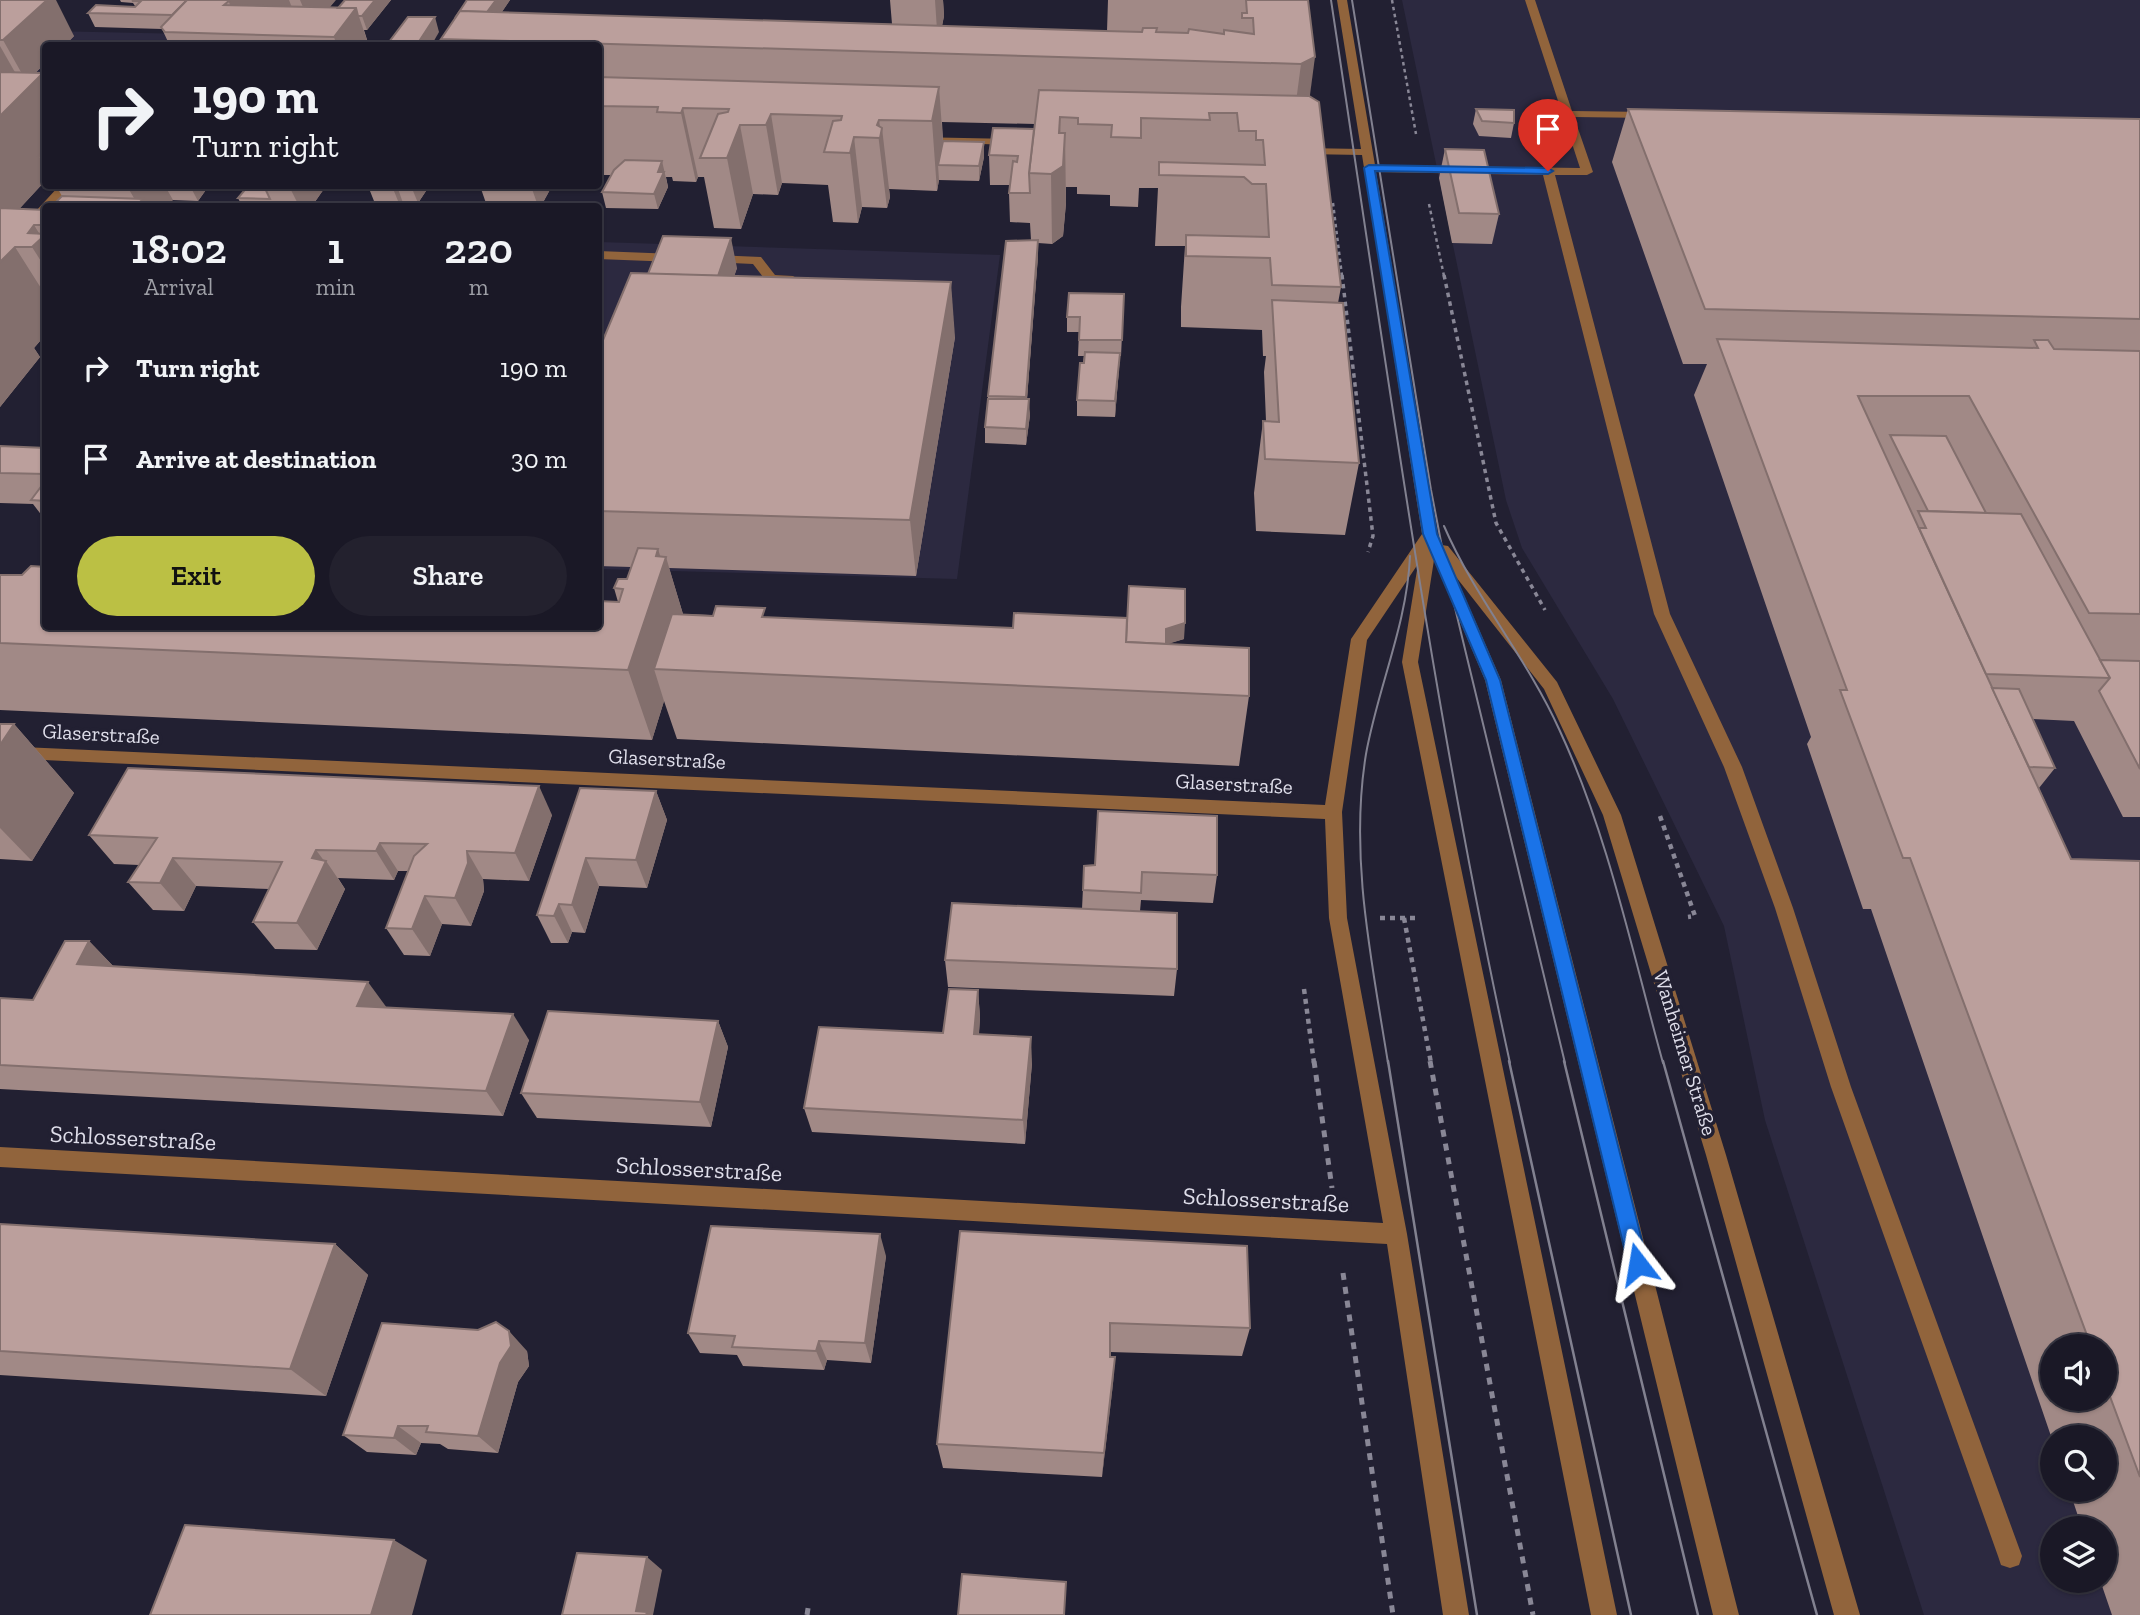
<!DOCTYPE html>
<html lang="en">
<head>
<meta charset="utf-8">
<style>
  body { margin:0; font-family:"Zilla Slab",serif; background:#23212e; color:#f1f3f6; height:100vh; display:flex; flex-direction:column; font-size:26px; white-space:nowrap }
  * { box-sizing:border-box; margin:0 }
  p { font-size:23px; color:#9fa0a7 }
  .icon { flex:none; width:38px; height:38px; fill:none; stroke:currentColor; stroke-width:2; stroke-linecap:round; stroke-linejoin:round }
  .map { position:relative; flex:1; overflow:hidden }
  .sheet { position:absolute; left:42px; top:203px; width:560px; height:427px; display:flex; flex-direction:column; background:#1a1826; border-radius:7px; box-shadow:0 2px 5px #0004,0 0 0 2px #383743 }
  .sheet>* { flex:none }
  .guide { position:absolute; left:42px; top:42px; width:560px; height:147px; border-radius:7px; box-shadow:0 2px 5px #0004,0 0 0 2px #383743; background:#1a1826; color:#f1f3f6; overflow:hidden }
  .buttons { position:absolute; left:2040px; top:1334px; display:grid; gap:14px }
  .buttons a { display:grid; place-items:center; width:77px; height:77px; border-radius:50%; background:#1a1826; box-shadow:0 2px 5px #0004,0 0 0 2px #383743; font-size:35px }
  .pin { position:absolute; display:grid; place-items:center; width:60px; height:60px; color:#fff; margin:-72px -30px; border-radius:50% 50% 50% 0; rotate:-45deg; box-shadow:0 0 7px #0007 }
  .pin .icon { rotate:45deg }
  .me { position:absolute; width:77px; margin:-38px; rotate:346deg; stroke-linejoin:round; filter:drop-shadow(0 0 5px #0008) }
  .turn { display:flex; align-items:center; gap:24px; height:147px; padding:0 35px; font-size:32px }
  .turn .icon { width:91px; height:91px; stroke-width:2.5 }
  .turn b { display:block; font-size:49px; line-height:60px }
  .eta { display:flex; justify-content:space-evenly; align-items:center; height:119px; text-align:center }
  .eta b { font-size:42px; font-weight:600; line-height:49px }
  .action { display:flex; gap:14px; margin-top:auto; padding:14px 35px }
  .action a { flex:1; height:80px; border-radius:42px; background:#bbc044; color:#111; font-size:28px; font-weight:600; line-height:80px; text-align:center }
  .action a+a { background:#23212e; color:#f1f3f6 }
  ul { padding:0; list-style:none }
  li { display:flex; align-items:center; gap:21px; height:91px; padding:0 35px }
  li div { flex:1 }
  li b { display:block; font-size:26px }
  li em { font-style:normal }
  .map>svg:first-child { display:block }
</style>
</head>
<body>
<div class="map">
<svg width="2140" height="1615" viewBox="0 0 2140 1615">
  <rect width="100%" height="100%" fill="#222032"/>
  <g fill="#2c2940" fill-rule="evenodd">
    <path d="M 1402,0 L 2140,0 L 2140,1615 L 1924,1615 L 1765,1120 L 1724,926 L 1613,699 L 1522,548 L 1506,500 ZM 2053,1346 L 2105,1346 L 2105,1398 L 2053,1398 ZM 2053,1437 L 2105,1437 L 2105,1489 L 2053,1489 ZM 2053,1528 L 2105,1528 L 2105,1580 L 2053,1580 Z"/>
    <polygon points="0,30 189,34 179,45 46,46 45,132"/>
    <polygon points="599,242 1000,255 957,579 599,569"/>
  </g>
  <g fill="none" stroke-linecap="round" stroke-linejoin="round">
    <g stroke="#898796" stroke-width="2.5" stroke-dasharray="3.5 3.5" stroke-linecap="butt">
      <polyline points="1392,0 1416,134"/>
      <polyline points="1333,203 1342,276"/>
      <polyline points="1429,204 1444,276"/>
    </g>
    <g stroke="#898796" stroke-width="3.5" stroke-dasharray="4.5 4.5" stroke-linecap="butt">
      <polyline points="1342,275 1373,536 1368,552"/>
      <polyline points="1444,275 1496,523 1545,610"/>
    </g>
    <g stroke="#898796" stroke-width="4.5" stroke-dasharray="5 5" stroke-linecap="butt">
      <polyline points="1660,816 1695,916 1688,917"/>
      <polyline points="1380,918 1420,918"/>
      <polyline points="1404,918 1431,1063"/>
      <polyline points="1304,989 1314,1063"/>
    </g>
    <g stroke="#898796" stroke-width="5" stroke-dasharray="7 7" stroke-linecap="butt">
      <polyline points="1314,1061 1332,1188"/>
      <polyline points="1430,1061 1533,1615"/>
      <polyline points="1343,1273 1393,1615"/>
      <polyline points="807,1615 809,1602"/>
    </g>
    <g fill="#91643c" fill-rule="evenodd">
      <polygon points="1337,0 1347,0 1375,165 1580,168 1525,0 1535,0 1572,111 1648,112 1653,115 1648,118 1574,117 1593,172 1587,175 1555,175 1670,614 1742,767 1793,908 1851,1087 2022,1556 2019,1565 2010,1568 2001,1565 1998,1556 1831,1087 1775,908 1724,767 1654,614 1543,175 1376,172 1437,534 1442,545 1448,546 1557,682 1621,815 1726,1155 1860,1615 1834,1615 1706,1155 1603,815 1544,689 1456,577 1501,680 1739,1615 1713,1615 1485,680 1434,560 1418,662 1617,1615 1591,1615 1402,662 1418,564 1367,640 1342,812 1347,918 1407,1234 1469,1615 1443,1615 1387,1244 0,1167 0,1147 1383,1223 1329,918 1325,819 0,758 0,746 1325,805 1351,639 1422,534 1362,155 1304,154 1298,151 1304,148 1361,149"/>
      <polygon points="915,137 1013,139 1019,142 1013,145 919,142 915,141"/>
      <polygon points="59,186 71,186 52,206 46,206 46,215 4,260 0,261 0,250"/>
      <polygon points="598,251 675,254 681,258 675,262 598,259"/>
      <polygon points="714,255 761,257 775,275 793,276 799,280 793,284 767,282 753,264 710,262 710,256"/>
    </g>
    <g stroke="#828190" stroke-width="2">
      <path d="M 1331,0 C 1385,355 1433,712 1510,1063"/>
      <polyline points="1352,0 1431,490 1449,583 1565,1063"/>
      <path d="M 1444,526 C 1475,598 1527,658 1559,729 C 1608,834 1632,951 1663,1063"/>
      <path d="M 1388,1063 C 1372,962 1349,857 1366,754 C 1378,687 1407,625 1410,556"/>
    </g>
    <g stroke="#828190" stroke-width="2.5">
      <polyline points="1388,1061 1477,1615"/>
      <polyline points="1509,1061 1631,1615"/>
      <polyline points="1564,1061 1698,1615"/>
      <polyline points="1663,1061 1817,1615"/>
    </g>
  </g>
  <g fill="#a18986" fill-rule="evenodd">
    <polygon points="0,0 74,36 64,46 46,46 46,63 35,73 43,73 46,77 46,180 19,209 46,210 46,334 34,348 40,357 0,407"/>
    <polygon points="120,0 335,0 329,8 338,8 345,0 391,0 367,30 364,30 369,46 170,46 162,29 95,27 88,13 135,6 133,3 121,2"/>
    <polygon points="467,0 510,0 501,13 892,24 890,0 943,0 944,16 942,26 1107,31 1108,0 1308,0 1310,97 1341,287 1338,303 1359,463 1345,535 1256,531 1254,493 1263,421 1266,421 1264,372 1266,356 1263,356 1262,330 1181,327 1181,307 1185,246 1155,246 1158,188 1139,188 1138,207 1110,206 1110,195 1077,194 1077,187 1066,187 1066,203 1063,236 1052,244 1038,243 1038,256 1027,399 1030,415 1026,445 985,443 985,427 988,396 1031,240 1030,223 1010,222 1009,193 1010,185 990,185 989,155 1034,129 1035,124 942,122 943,141 984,157 979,181 939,180 937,191 889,189 890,197 887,208 862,207 858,223 833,222 828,185 782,183 778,195 753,194 741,229 714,228 704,177 698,177 696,182 673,181 672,177 666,177 668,187 658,209 606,208 602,192 611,175 598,175 598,46 443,46 441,39"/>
    <polygon points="1476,109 1514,123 1511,138 1479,136 1473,124"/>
    <path d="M 1628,109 L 2140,119 L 2140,817 L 2123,817 L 2074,721 L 2033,719 L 2055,768 L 2039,788 L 2071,859 L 2140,861 L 2140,1615 L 2112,1615 L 2100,1580 L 2105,1580 L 2105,1528 L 2082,1528 L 2069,1489 L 2105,1489 L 2105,1437 L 2053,1437 L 2053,1442 L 1871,909 L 1863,909 L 1807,744 L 1811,737 L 1694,395 L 1707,364 L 1683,364 L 1612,162 ZM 2053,1346 L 2105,1346 L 2105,1398 L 2053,1398 Z"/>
    <polygon points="1445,149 1499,214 1492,244 1452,243 1439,178"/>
    <polygon points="56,186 208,186 208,187 198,201 62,196"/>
    <polygon points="248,186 326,186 312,206 242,206 238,198"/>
    <polygon points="368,186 438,186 434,191 426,191 418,203 403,203 401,206 376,206"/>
    <polygon points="480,186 552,186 541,206 487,206"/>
    <polygon points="737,268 734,276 955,337 916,576 669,568 683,614 767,617 1184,639 1166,644 1249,696 1239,766 677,739 664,701 652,740 0,710 0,575 46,626 618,602 614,588 627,579 631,567 598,566 598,352 648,274"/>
    <polygon points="1124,294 1121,356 1120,356 1115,417 1077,416 1077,400 1084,356 1078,356 1079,332 1067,332 1067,317"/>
    <polygon points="0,446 46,448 46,521 33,504 0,503"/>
    <polygon points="0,724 14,724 74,793 32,861 0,859"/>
    <polygon points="580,788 656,791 667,820 647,888 599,886 585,933 572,932 568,943 551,943 537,915"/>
    <polygon points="552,815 529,881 483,879 484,891 471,926 442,924 430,956 404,955 386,928 408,871 398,871 394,880 338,878 345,889 317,950 275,949 253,922 269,889 196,886 184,911 153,910 128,882 139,865 114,864 89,835"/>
    <polygon points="1084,866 1217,875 1213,903 1141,900 1140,911 1177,969 1174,996 948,987 945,960 1082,909"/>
    <polygon points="89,941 113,966 387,1008 529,1040 503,1116 0,1089 0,998 33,1000"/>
    <polygon points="978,990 980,1017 979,1034 1032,1063 1025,1144 812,1132 804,1108 943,1033"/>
    <polygon points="718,1021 728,1047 711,1127 537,1118 521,1093"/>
    <polygon points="0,1224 335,1244 368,1275 326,1396 0,1375"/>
    <polygon points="960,1231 1250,1328 1242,1356 1110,1352 1110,1357 1115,1357 1102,1477 943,1468 937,1444"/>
    <polygon points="886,1256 871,1363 827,1360 824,1370 743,1366 737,1355 700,1353 688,1333"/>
    <polygon points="527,1351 529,1366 518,1382 498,1453 448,1449 440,1444 421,1443 416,1455 367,1452 343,1435"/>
  </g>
  <g fill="#836f6d">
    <polygon points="47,0 56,0 74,36 64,46 46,46 46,63 26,81 3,40"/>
    <polygon points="228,0 289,0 300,28 243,34"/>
    <polygon points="300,0 336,0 312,28"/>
    <polygon points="375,0 391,0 367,30 362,16"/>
    <polygon points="496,0 510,0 488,33 483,18"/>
    <polygon points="935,0 943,0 944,16 938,45"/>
    <polygon points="356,8 369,46 337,46 334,37"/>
    <polygon points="435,17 439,32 431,46 416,46"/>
    <polygon points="0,46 24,88 0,107"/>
    <polygon points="1315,57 1306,125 1292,132 1301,64"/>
    <polygon points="43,73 46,77 46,156 39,156 46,168 46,180 0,230 0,116"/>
    <polygon points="939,87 944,156 938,165 939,180 937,191 932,121"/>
    <polygon points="683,108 698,177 696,182 681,113"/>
    <polygon points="771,114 782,183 778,195 766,125"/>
    <polygon points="1060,117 1061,167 1065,133 1066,203 1063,236 1052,244 1051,174 1059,133"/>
    <polygon points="879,120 881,134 882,128 890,197 887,208 877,125"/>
    <polygon points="740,125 753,194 741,229 727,158"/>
    <polygon points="854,137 862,207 858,223 850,153"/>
    <polygon points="984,142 984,157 979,181 979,166"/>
    <polygon points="662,161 668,187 658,209 654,194 658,172"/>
    <polygon points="127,186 165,186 173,200 168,206 136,206 138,205"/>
    <polygon points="190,186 208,186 208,187 198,201"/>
    <polygon points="289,186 326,186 312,206 299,206"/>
    <polygon points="392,186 397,186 403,203 401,206 400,206"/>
    <polygon points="411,186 424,186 426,191 418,203"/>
    <polygon points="432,186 438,186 434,191"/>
    <polygon points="531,186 552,186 541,206 538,206"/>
    <polygon points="34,225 42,238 46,234 46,269 32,247 28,233"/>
    <polygon points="731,238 737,268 716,331 709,300"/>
    <polygon points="1038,240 1038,256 1026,412 1026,397"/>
    <polygon points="15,247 46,296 46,334 34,348 40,357 0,407 0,262"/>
    <polygon points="951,282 955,337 916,576 910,520"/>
    <polygon points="1120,353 1119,368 1115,417 1115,401"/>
    <polygon points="1029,399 1030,415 1026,445 1026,429"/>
    <polygon points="658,549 663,565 666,557 687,628 654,669 664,701 652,740 628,670"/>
    <polygon points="1185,623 1184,639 1165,645 1166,629"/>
    <polygon points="14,724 74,793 32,861 0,828 0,745"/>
    <polygon points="539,786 552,815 529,881 515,853"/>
    <polygon points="656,791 667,820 647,888 636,860"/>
    <polygon points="380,843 398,871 394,880 376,851"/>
    <polygon points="316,850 325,862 326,861 345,889 317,950 297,923 312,858"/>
    <polygon points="467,851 483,879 484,891 471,926 455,898"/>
    <polygon points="173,858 196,886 184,911 160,883"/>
    <polygon points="586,858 599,886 585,933 572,905"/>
    <polygon points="425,896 442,924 430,956 412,929"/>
    <polygon points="559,904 572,932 568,943 554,916"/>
    <polygon points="89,941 116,969 77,964"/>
    <polygon points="368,982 387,1008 357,1006"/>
    <polygon points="978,990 980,1017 977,1060 974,1034"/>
    <polygon points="513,1014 529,1040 503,1116 486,1091"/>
    <polygon points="718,1021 728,1047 711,1127 700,1102"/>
    <polygon points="1031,1037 1032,1063 1025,1144 1023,1120"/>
    <polygon points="880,1234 886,1256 871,1363 865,1343"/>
    <polygon points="335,1244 368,1275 326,1396 290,1369"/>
    <polygon points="509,1331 527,1351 529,1366 518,1382 498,1453 478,1436"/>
    <polygon points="819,1341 827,1360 824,1370 816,1351"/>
    <polygon points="1115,1357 1113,1384 1102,1477 1104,1453"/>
    <polygon points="398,1426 421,1443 416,1455 394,1438"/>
    <polygon points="394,1540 427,1560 412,1615 371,1615"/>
    <polygon points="647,1557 662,1570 653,1615 641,1615 636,1611"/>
  </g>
  <g fill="#bb9f9c" stroke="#836f6d" stroke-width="2">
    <polygon points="0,0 47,0 3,40 0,40"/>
    <polygon points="134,0 187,0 172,15 88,13 96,5 135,7 141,1 132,1"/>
    <polygon points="187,0 230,0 224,5 356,8 334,37 165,32 161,27"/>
    <polygon points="345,0 375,0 362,16 358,16 356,8 338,8"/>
    <polygon points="467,0 496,0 487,12 460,11 455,18"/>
    <polygon points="1246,0 1308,0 1315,57 1301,64 441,39 460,11 1105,31 1142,32 1143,28 1157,28 1156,32 1188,33 1189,29 1224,34 1224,30 1254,34 1253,18 1242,18 1242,13 1247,13"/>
    <polygon points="408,17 435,17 416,46 386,46"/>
    <polygon points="0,72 43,73 0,116"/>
    <polygon points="598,77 939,87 932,121 879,120 877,125 882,128 880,138 854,137 850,153 824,152 833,121 841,120 842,116 771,114 766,125 740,125 727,158 700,158 718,114 728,112 729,109 683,108 681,113 657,112 658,107 598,106"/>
    <polygon points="1039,90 1309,96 1319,102 1341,287 1272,285 1270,258 1186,256 1186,235 1269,237 1266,184 1252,184 1244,177 1159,175 1159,162 1265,165 1263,140 1256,140 1256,131 1239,131 1237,113 1209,113 1210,120 1141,118 1141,138 1111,137 1112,125 1078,124 1078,118 1060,117 1059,133 1065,133 1063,166 1051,174 1029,173"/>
    <polygon points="1476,109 1514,110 1514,123 1482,121"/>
    <polygon points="1628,109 2140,119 2140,319 1705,309"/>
    <polygon points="993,128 1034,129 1029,173 1030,193 1009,193 1013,161 1017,162 1018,156 989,155"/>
    <polygon points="943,141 984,142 979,166 938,165"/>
    <polygon points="46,149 46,156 39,156"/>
    <polygon points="1445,149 1484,150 1499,214 1459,213"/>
    <polygon points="625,160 662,161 658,172 664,172 654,194 602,192 614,170"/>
    <polygon points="248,186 264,186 270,199 238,198"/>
    <polygon points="62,196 143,199 136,206 52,206"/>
    <polygon points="0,208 46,210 46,225 34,225 28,233 46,234 32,247 15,247 0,262"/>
    <polygon points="663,236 731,238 718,276 648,274"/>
    <polygon points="1038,240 1026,397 988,396 1006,241"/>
    <polygon points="631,273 951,282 910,520 598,511 598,352"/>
    <polygon points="1069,293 1124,294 1122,340 1079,340 1080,317 1067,317"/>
    <polygon points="1272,300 1343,303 1359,463 1265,459 1263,421 1279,422"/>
    <polygon points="1717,339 2038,348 2034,340 2048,340 2054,349 2140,351 2140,614 2089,613 1969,396 1858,396 2071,859 2140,861 2140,1477 2105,1383 2105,1346 2091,1346 1910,858 1903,858 1840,690 1847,690"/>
    <polygon points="1085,352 1120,353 1115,401 1077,400 1080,363 1084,363"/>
    <polygon points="988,399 1029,399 1026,429 985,427"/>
    <polygon points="1890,435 1946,436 1986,513 1928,511"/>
    <polygon points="0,446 46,448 46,474 0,473"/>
    <polygon points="46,480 46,501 31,500"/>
    <polygon points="1918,511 2021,514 2110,678 1986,674 1919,528 1926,528"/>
    <polygon points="638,548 658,549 656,556 666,557 628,670 0,643 0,575 22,575 31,566 46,567 46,626 598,626 598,601 619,602 623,589 614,588 618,579 627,579"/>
    <polygon points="1129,586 1185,589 1185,623 1166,629 1166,644 1126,642"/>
    <polygon points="716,606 765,608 762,617 1013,628 1014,613 1127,618 1126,642 1249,648 1249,696 654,669 672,614 713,616"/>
    <polygon points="2100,660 2140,661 2140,769 2099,691 2110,678"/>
    <polygon points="1992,688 2019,689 2055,768 2029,767"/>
    <polygon points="0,724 14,724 0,745"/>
    <polygon points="128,768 539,786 515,853 467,851 468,863 455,898 425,896 412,929 386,928 414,856 427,844 380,843 376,851 316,850 312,858 326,861 297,923 253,922 282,862 173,858 160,883 128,882 157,838 89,835"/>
    <polygon points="580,788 656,791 636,860 586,858 572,905 559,904 554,916 537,915"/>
    <polygon points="1098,811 1217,816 1217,875 1142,872 1141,893 1083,890 1084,866 1095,865"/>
    <polygon points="952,903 1177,913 1177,969 945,960"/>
    <polygon points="65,941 89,941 77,964 368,982 357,1006 513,1014 486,1091 0,1065 0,998 33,1000"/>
    <polygon points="949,989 978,990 974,1034 1031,1037 1023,1120 804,1108 819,1027 943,1033"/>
    <polygon points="548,1011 718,1021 700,1102 521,1093"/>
    <polygon points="0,1224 335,1244 290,1369 0,1351"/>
    <polygon points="711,1226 880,1234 865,1343 819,1341 816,1351 732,1347 735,1336 688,1333"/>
    <polygon points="960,1231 1247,1246 1250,1328 1110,1323 1110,1357 1115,1357 1104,1453 937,1444"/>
    <polygon points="496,1322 509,1331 511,1346 500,1363 478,1436 426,1432 428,1426 398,1426 394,1438 343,1435 382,1323 478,1330"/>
    <polygon points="185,1525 394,1540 371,1615 150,1615"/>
    <polygon points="577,1553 647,1557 636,1611 647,1612 646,1615 562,1615"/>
    <polygon points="962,1574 1066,1582 1064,1615 958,1615"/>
  </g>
  <polygon fill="#1a73e8" stroke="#114b97" stroke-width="2" points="1369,165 1548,168 1553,171 1548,174 1375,171 1437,534 1500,680 1648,1264 1645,1271 1638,1274 1631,1271 1628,1264 1486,680 1423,534 1364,168"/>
  <g text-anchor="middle" stroke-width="7" stroke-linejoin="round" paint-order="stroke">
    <g font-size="21" fill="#dedde9" stroke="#222032">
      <text transform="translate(101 734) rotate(3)" y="7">Glaserstraße</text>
      <text transform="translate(667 759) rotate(3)" y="7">Glaserstraße</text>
      <text transform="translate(1234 784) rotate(3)" y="7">Glaserstraße</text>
      <text transform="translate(1685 1053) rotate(73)" y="7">Wanheimer Straße</text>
    </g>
    <g font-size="24" fill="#dedde9" stroke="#222032">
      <text transform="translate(133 1138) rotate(3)" y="8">Schlosserstraße</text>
      <text transform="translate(699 1169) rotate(3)" y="8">Schlosserstraße</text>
      <text transform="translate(1266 1200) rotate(3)" y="8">Schlosserstraße</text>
    </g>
  </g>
</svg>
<div class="buttons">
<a><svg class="icon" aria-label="sound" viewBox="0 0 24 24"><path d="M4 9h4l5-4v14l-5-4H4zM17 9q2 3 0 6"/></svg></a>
<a><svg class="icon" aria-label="search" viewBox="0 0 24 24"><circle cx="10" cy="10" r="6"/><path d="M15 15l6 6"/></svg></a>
<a><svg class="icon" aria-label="layers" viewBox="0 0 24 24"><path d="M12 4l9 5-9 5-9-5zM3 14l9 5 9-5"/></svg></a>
</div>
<div class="pin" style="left:1548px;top:171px;background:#d93025"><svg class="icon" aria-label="arrive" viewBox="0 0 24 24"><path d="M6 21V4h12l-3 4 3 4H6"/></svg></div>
<svg class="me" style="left:1638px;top:1264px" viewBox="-20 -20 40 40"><path d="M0-17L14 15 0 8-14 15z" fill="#1a73e8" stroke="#fff" stroke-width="4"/></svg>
<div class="guide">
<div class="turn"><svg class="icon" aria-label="right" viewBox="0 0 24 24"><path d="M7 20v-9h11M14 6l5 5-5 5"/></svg><div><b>190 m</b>Turn right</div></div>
</div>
<section class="sheet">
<div class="eta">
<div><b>18:02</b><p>Arrival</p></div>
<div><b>1</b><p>min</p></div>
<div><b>220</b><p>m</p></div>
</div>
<ul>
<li><svg class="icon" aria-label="right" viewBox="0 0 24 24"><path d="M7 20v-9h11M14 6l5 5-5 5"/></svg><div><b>Turn right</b></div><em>190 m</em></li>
<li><svg class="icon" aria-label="arrive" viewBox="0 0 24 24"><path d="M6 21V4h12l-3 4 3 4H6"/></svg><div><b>Arrive at destination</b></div><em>30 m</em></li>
</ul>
<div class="action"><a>Exit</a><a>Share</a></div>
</section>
</div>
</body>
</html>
